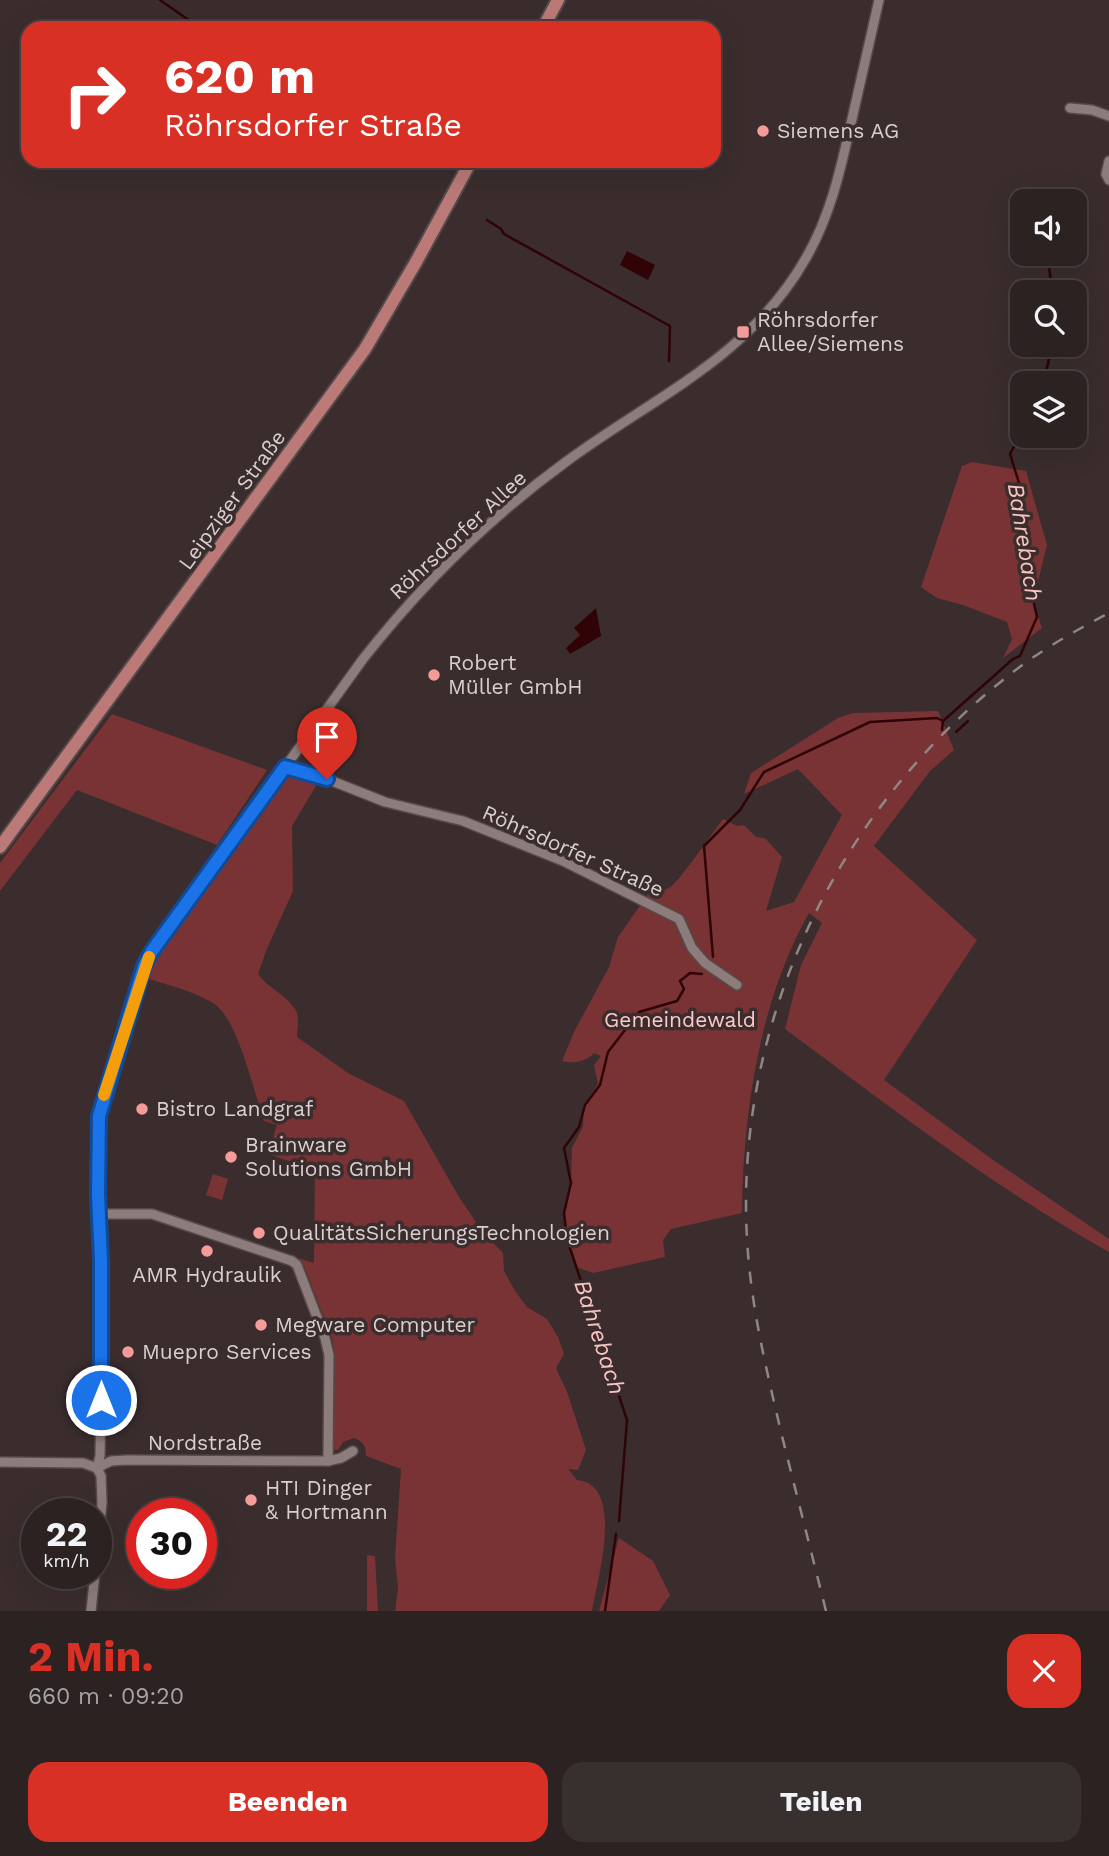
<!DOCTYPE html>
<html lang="de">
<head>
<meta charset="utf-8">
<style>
  body { margin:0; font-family:"Work Sans",sans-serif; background:#382f2f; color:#f1f3f6; height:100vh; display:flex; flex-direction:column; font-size:26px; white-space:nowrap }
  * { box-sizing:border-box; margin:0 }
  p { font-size:23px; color:#a6a4a5 }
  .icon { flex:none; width:38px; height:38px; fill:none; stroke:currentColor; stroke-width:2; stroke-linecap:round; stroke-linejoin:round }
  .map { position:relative; height:1611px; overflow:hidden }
  .details { display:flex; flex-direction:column; background:#2c2222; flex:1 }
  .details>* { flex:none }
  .banner { position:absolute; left:21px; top:21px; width:700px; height:147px; border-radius:21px; box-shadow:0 7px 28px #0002,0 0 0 2px #483f40; background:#d93025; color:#fff; overflow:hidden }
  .controls { position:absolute; left:1010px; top:189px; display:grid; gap:14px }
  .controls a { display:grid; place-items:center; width:77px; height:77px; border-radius:14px; background:#2c2222; box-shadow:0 7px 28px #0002,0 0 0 2px #483f40; font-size:35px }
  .speed { position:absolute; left:21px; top:1498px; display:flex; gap:14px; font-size:35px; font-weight:700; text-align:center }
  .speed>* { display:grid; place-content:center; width:91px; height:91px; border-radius:50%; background:#2c2222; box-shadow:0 7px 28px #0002,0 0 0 2px #483f40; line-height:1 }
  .speed small { font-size:18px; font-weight:400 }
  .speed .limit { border:10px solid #d22; background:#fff; color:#111 }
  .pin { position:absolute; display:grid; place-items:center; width:60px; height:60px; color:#fff; margin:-72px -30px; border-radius:50% 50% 50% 0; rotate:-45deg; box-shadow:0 0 7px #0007 }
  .pin .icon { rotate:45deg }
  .me { position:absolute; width:77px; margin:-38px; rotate:0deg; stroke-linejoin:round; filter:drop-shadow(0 0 5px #0008) }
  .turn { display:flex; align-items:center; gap:24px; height:147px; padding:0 28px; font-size:32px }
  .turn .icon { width:91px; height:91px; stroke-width:2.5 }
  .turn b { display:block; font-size:49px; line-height:60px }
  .round { display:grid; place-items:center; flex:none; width:74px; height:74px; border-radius:21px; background:#382f2f }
  .head { display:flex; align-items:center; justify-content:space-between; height:119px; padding:0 28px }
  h1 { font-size:42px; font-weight:700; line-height:52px; color:#d93025 }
  .action { display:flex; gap:14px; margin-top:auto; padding:14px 28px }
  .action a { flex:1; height:80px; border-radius:21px; background:#d93025; color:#fff; font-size:28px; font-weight:700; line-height:80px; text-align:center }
  .action a+a { background:#382f2f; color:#f1f3f6 }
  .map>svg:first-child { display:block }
</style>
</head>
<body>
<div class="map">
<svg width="1109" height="1611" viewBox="0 0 1109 1611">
  <rect width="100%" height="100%" fill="#3b2d2d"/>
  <g fill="#793334">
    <polygon points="972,462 1026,471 1047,545 1033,602 1042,628 1003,658 1012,639 1007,622 966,606 937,598 921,587 962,466"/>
    <path d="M 938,711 L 954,750 L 930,771 L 874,846 L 977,940 L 884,1080 L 993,1160 L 1109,1239 L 1109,1252 C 995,1188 890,1107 785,1029 L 801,965 L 822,923 L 809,913 C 759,1002 743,1113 742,1213 L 671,1229 L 663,1240 L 665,1257 L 593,1273 L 576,1267 L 567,1239 L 564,1213 L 571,1183 L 572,1148 L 583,1126 L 584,1106 L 598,1084 L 594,1065 L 601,1056 L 594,1053 C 586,1062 573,1064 562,1061 L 574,1032 L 609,967 L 618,937 L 648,894 C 656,889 661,892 669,888 C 677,885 714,831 723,819 L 737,826 L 744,825 L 756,837 L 765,838 L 782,857 L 766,911 L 794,902 L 842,815 L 798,769 L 744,794 L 751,773 L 838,718 L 853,713 Z"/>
    <polygon points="112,714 267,770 217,845 77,790 0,891 0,863"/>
    <path d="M 289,774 L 317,784 L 292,826 L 293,891 L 266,951 L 258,974 C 268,988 286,995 295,1009 C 300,1016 297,1029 297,1037 L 348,1073 L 404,1101 L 459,1197 L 482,1231 L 503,1253 L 504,1271 L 515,1291 L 527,1307 L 547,1319 L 558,1337 L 564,1354 L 556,1368 L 567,1392 L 586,1450 L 578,1470 L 568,1469 L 577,1480 C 626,1484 597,1581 592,1611 L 395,1611 L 398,1588 L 395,1558 L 401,1469 L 366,1456 C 366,1446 364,1442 354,1438 L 343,1442 L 338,1450 L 333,1450 L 334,1350 L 332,1338 L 304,1266 L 294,1257 L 314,1263 L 315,1170 L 268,1154 L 277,1125 L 264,1121 C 254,1092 239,1025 217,1006 C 201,993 167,985 146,978 L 156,957 Z"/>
    <polygon points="213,1174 228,1179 222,1200 206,1195"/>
    <polygon points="619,1538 653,1561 670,1595 659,1611 599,1611"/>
    <polygon points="367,1555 375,1556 378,1611 367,1611"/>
  </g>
  <g fill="#300306">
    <polygon points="627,251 655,265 648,280 620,265"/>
    <polygon points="596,608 601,636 570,654 566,648 580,635 574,628"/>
  </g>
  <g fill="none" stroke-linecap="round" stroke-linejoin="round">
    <g stroke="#300306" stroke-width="2.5">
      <polyline points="160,0 200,28"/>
      <polyline points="1058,201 1058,199"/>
      <polyline points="487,220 501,229 504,234 670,326 669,361"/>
      <polyline points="1052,254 1049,265 1052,292"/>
      <polyline points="1042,383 1048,364 1051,345"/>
      <polyline points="942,730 943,721"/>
      <polyline points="956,732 968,721"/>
      <polyline points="713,957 704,846 740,810 764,772 870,722 937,718 943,721 1013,659 1020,656 1037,617 1026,568 1029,536 1020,507 1019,483 1010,454 1022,431"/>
      <polyline points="619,1521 627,1420 567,1239 564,1213 571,1183 564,1148 579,1127 585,1105 600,1085 608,1052 639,1012 677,1001 684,989 680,981 690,973 702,974"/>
      <polyline points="605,1611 616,1534"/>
    </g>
    <defs>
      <g id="minor">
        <polyline points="1070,108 1092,110 1109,116"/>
        <polyline points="1109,161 1106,174 1109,180"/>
        <polyline points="285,767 327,779 385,802 463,821 563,861 679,919 692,948 705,963 737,985"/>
        <polyline points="98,1214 152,1214 292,1261 297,1265 325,1338 329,1355 328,1461"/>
        <polyline points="0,1462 83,1463 97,1468 111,1461 126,1460 328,1461 341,1458 353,1451"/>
        <path d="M 96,1563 L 102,1503 L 101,1476 L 97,1468 L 100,1456 L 101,1400 L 98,1194 L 99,1116 L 144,966 L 152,952 L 363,659 C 422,584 490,517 567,461 C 654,397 750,357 806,258 C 831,215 841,167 852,119 C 861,79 870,39 879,0"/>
        <polyline points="91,1611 95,1573"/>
      </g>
      <g id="major">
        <polyline points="543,28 558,0"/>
        <polyline points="0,847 365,349 416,262 471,161"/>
      </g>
    </defs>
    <use href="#minor" stroke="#554a49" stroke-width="12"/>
    <use href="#major" stroke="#554a49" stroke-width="16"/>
    <use href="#minor" stroke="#8c7c7b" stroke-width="9"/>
    <use href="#major" stroke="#bb7a78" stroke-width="12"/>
    <path stroke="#918686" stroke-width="2.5" stroke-dasharray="12 12" stroke-linecap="butt" d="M 826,1611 C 811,1551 796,1492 781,1432 C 769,1380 756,1328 750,1274 C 723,1037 835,803 1025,663 C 1052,644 1080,628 1109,613"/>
  </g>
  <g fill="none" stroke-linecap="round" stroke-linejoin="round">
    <defs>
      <polyline id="route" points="101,1400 101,1261 98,1194 99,1116 144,966 152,951 285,767 327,779"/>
    </defs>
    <use href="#route" stroke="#114b97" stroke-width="18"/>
    <use href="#route" stroke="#1a73e8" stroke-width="12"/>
    <polyline stroke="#f59e0b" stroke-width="12" points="104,1095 149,957"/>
  </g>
  <g fill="#f59b99" stroke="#3b2d2d" stroke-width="2.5">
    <circle cx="763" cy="131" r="7"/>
    <rect x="736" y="325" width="14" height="14" rx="3.5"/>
    <circle cx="434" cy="675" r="7"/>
    <circle cx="142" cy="1109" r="7"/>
    <circle cx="231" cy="1157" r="7"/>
    <circle cx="259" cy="1233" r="7"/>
    <circle cx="207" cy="1251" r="7"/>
    <circle cx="261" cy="1325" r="7"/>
    <circle cx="128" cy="1352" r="7"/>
    <circle cx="251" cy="1500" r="7"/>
  </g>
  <g text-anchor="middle" stroke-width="7" stroke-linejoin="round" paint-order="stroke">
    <g font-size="21" fill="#d9d0d0" stroke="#3b2d2d" text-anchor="start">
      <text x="777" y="138">Siemens AG</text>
      <text x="757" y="327">Röhrsdorfer<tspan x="757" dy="24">Allee/Siemens</tspan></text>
      <text x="448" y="670">Robert<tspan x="448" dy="24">Müller GmbH</tspan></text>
      <text x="156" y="1116">Bistro Landgraf</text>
      <text x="245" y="1152">Brainware<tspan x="245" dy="24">Solutions GmbH</tspan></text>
      <text x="273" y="1240">QualitätsSicherungsTechnologien</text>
      <text x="207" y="1282" text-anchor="middle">AMR Hydraulik</text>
      <text x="275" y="1332">Megware Computer</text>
      <text x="142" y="1359">Muepro Services</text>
      <text x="265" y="1495">HTI Dinger<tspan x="265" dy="24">&amp; Hortmann</tspan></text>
    </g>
    <g font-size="21" fill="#d9d0d0" stroke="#3b2d2d">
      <text transform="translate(232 500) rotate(-54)" y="7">Leipziger Straße</text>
      <text transform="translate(458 535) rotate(-43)" y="7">Röhrsdorfer Allee</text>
      <text transform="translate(573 851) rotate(24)" y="7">Röhrsdorfer Straße</text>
      <text x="205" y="1450">Nordstraße</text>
    </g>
    <g font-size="21" fill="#fec9c7" stroke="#3b2d2d">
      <text x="680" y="1027">Gemeindewald</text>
    </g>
    <g font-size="23" font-style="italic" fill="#f9c4c2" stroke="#3b2d2d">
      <text transform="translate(1025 542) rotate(81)" y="8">Bahrebach</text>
      <text transform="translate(600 1337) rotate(72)" y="8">Bahrebach</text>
    </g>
  </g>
</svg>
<div class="controls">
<a><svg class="icon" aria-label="sound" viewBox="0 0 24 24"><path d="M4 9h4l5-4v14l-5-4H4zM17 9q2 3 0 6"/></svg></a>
<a><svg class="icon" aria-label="search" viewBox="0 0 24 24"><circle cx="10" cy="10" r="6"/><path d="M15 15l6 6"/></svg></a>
<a><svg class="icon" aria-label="layers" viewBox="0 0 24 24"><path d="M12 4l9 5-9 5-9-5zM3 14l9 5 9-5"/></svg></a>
</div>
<div class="speed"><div>22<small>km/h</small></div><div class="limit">30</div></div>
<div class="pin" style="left:327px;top:779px;background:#d93025"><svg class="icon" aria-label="arrive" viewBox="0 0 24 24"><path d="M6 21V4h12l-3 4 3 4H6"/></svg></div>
<svg class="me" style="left:101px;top:1400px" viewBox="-20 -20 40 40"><circle r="17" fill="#1a73e8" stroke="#fff" stroke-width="3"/><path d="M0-11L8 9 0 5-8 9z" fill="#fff"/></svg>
<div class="banner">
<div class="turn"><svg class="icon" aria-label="right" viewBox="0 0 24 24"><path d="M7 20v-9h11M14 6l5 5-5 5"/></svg><div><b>620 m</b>Röhrsdorfer Straße</div></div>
</div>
</div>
<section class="details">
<div class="head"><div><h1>2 Min.</h1><p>660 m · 09:20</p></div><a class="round" style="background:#d93025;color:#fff"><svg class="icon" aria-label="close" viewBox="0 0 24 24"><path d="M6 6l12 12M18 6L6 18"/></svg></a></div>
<div class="action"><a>Beenden</a><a>Teilen</a></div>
</section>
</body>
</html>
